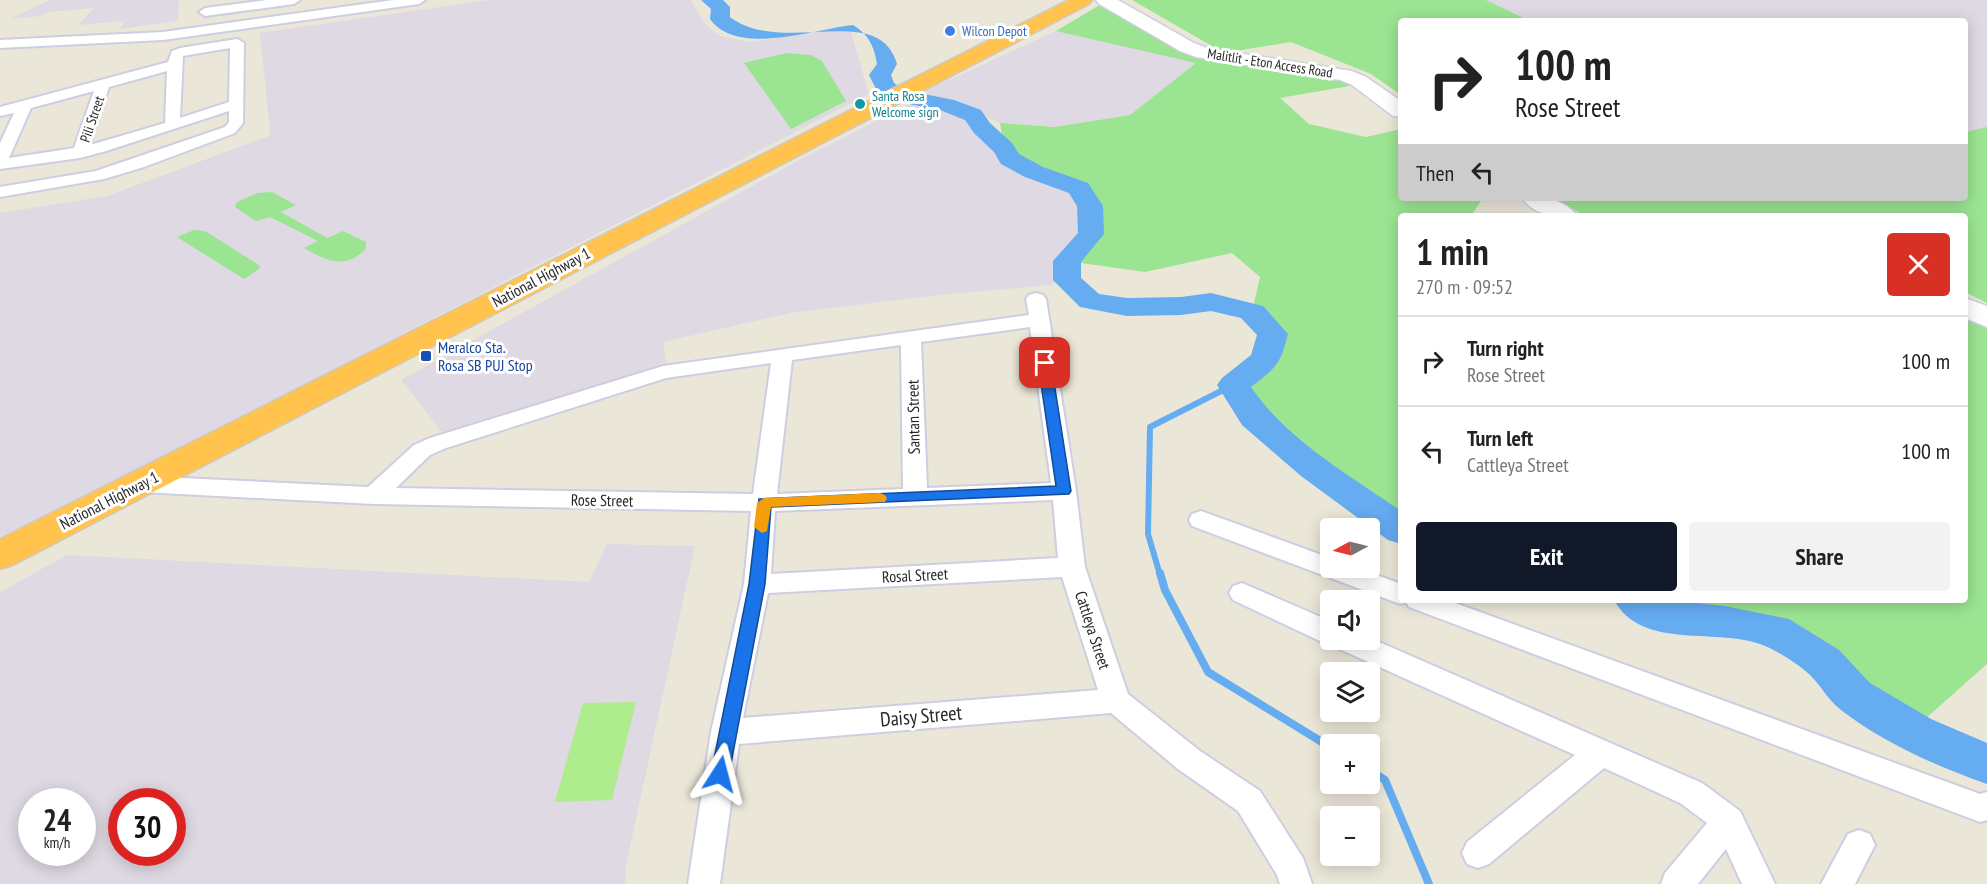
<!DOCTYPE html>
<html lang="en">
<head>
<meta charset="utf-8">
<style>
  body { margin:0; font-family:"PT Sans Narrow",sans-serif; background:#f2f2f2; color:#222; height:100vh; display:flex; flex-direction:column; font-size:22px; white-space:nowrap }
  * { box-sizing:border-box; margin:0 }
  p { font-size:20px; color:#767676 }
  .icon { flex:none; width:33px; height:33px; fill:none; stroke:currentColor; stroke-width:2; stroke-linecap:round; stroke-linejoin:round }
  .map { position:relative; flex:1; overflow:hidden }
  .side { position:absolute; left:1398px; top:213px; width:570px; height:390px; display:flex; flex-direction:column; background:#fff; border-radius:6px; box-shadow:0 3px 15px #0003 }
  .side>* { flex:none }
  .banner { position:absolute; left:1398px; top:18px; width:570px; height:183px; border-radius:6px; box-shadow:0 3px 15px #0003; background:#fff; color:#222; overflow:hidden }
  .needle { width:39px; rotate:263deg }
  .fabs { position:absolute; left:1320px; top:518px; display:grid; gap:12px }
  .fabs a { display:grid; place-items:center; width:60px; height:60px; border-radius:6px; background:#fff; box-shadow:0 3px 15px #0003; font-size:30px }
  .speed { position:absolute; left:18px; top:788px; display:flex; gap:12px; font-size:30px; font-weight:700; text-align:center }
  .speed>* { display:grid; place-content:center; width:78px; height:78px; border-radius:50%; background:#fff; box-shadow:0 3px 15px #0003; line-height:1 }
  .speed small { font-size:15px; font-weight:400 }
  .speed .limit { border:9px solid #d22; background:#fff; color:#111 }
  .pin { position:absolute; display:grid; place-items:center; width:51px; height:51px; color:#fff; margin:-26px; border-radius:12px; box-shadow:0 3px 9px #0006 }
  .me { position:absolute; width:66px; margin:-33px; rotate:9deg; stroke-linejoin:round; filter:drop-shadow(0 0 4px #0008) }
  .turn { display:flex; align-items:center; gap:21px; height:126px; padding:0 18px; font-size:27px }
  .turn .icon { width:78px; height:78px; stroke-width:2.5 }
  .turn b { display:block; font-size:42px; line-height:51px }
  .then { display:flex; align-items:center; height:57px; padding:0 18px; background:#0003; gap:12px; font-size:22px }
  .round { display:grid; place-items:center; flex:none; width:63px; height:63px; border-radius:6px; background:#f2f2f2 }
  .head { display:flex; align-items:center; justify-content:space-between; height:102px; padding:0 18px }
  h1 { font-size:36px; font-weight:800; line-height:45px }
  .cta { display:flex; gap:12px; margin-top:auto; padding:12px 18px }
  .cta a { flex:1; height:69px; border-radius:6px; background:#111827; color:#fff; font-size:24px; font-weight:800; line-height:69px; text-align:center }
  .cta a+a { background:#f2f2f2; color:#222 }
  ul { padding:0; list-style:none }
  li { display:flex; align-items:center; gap:18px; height:90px; padding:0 18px; border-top:2px solid #e0e0e0 }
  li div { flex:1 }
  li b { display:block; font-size:22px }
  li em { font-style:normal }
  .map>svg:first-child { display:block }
</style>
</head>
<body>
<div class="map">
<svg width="1987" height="884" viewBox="0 0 1987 884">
  <rect width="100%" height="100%" fill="#ebe7d8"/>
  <g fill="#ded9e2" fill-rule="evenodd">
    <polygon points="50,0 179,0 178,21 120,29 125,21 78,25 94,8 49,12 41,16 10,19"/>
    <polygon points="488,0 691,0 704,23 720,36 749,42 850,28 869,94 48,516 0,536 0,213 107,196 269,136 270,131 260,33"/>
    <polygon points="1486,0 1987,0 1987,127 1965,132 1965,21 1530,21"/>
    <polygon points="1056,31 1197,62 1130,115 1055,127 1000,123 950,99 919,94"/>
    <polygon points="918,100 946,105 973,115 982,128 1004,148 1010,159 1034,172 1079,188 1090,206 1091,234 1067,261 1052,285 929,296 791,313 663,342 666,362 446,437 401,380 803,158"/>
    <path d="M 607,544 L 695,546 L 626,865 L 625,884 L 0,884 L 0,592 L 67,555 L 589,582 ZM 32,801 L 82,801 L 82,852 L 32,852 ZM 122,801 L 172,801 L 172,852 L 122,852 Z"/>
  </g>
  <g fill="#9be492">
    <polygon points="1132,0 1486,0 1530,21 1401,21 1401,95 1371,74 1291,42 1224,53"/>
    <polygon points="1103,3 1206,59 1344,77 1355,85 1280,98 1309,124 1366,137 1401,129 1401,198 1483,198 1471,216 1401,216 1401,530 1314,468 1254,417 1233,385 1266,359 1273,335 1252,312 1260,277 1232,253 1145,272 1067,261 1091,234 1090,206 1079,188 1034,172 1010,159 1004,148 1000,123 1055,127 1130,115 1196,63 1056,31"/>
    <polygon points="787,53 811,55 822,61 846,101 791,129 744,63"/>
    <polygon points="1987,127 1987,303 1965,292 1965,216 1585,216 1553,198 1965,198 1965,132"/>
    <path d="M 272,192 L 296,205 L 281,212 L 327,238 L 343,231 L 366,242 L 366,248 C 346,271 325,260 304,248 L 318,241 L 270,217 L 256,221 L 235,207 L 237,202 L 257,193 Z"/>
    <polygon points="194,230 205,231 259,265 260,268 244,279 177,237"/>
    <polygon points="1965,317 1987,328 1987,664 1916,727 1855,696 1823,662 1774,631 1725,622 1661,617 1634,600 1965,600"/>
  </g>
  <polygon fill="#aeec8d" points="636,702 612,800 555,802 583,703"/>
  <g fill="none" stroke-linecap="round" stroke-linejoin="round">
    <polyline stroke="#66acf1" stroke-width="6" points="1160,575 1148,534 1150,427 1233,385"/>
    <g stroke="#66acf1" stroke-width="8">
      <polyline points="1160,573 1165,590 1208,672 1330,747"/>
      <polyline points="1370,770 1385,780 1429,884"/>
    </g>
    <g fill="#66acf1" fill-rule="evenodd">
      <path d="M 701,0 L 723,0 L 730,7 L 730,17 C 782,57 879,0 897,64 L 891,75 L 894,83 L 904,90 L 954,100 L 981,110 L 990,123 L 1012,143 L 1019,154 L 1043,167 L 1088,183 L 1103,206 L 1104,234 L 1081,262 L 1081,278 L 1099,294 L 1127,298 L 1181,297 L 1211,293 L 1263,306 L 1288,334 C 1280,366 1276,367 1251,387 C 1287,440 1349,475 1401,511 L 1401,544 L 1388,540 L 1301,476 L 1242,425 L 1217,385 L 1222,378 L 1251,355 L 1257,335 L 1241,318 L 1211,311 L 1181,315 L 1127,316 L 1080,307 L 1053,280 L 1053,261 L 1078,233 L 1077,206 L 1069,193 L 1025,177 L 1001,164 L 994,152 L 974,133 L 965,120 L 940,110 L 889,100 L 877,91 L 869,75 L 877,64 C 874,46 869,35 853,25 C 815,29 737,57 710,19 L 711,9 Z"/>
      <path d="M 1614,600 L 1666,600 L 1725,606 L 1789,619 L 1839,650 L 1870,683 L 1931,719 L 1987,743 L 1987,784 C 1936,766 1884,743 1841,710 C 1829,701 1821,686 1811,676 C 1800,665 1779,652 1765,646 C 1720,626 1642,652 1614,600 Z"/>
    </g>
    <defs>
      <g id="street">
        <polygon points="267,0 300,0 294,4 205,16 199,12 205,8"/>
        <polygon points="393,0 425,0 419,4 163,40 0,48 0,40 163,32"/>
        <path d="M 237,39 L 244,43 L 243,123 L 235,133 L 144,167 L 104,179 L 0,197 L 0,187 L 96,171 L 225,127 L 229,122 L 229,111 L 106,151 L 80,158 L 0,169 L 0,143 L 14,113 L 0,116 L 0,107 L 168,62 L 172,51 L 180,48 ZM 230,48 L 229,102 L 180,118 L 183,56 ZM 167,71 L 165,123 L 90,145 L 109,87 ZM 94,91 L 74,148 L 9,158 L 31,108 Z"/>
        <path d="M 1036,293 L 1043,295 L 1046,299 L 1076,491 L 1085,567 L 1128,694 L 1200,751 L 1260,791 L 1303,858 L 1312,884 L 1280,884 L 1277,875 L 1238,811 L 1178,769 L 1111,713 L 739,744 L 720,884 L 688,884 L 711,732 L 744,584 L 751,511 L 374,504 L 141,492 L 133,490 L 129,484 L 133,478 L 141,476 L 368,487 L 414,445 L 430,438 L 663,366 L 1029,315 L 1026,299 L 1029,295 ZM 1030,327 L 1051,483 L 927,488 L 921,342 ZM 901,345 L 903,489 L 777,494 L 792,360 ZM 771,363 L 753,494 L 396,488 L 430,455 L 446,448 L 666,378 ZM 1053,500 L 1058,558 L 771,574 L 775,511 ZM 1062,577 L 1098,690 L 743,718 L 768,593 Z"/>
        <polygon points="1201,511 1330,558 1330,567 1355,567 1401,584 1401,600 1447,600 1980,794 1987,792 1987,820 1980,822 1409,607 1406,602 1401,604 1392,601 1192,526 1189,520 1192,514"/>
        <polygon points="1242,583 1330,621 1330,639 1370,638 1702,783 1740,811 1775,884 1742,884 1726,849 1698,884 1661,884 1665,873 1707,823 1680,803 1604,768 1489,864 1478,868 1467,864 1462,853 1467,842 1575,755 1335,647 1333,643 1320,641 1233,600 1229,593 1233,586"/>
        <polygon points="1859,830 1870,834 1875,845 1855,884 1821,884 1848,834"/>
      </g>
      <g id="secondary">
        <polygon points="1096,0 1118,0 1194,43 1207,48 1352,71 1366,77 1401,101 1401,117 1393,116 1352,85 1340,80 1196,57 1180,51 1099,4"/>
        <path d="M 1522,198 C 1542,198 1564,197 1577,216 C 1556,216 1535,217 1522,198 Z"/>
        <polygon points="1965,298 1987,306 1987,327 1965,318"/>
      </g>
      <polygon id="highway" points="1069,0 1092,0 1089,4 13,565 0,569 0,539"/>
    </defs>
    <use href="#street" stroke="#cecde1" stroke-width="4"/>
    <use href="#secondary" stroke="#cecde1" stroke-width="3"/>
    <use href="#highway" stroke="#cbcbcb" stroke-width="3"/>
    <use href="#street" fill="#fff" fill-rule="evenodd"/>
    <use href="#secondary" fill="#fff" fill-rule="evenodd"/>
    <use href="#highway" fill="#ffc34e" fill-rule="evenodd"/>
  </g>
  <polygon fill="#1a73e8" stroke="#114b97" stroke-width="1.5" points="1045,359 1051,363 1071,491 1069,494 771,507 765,584 729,774 726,780 720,783 713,780 711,774 749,584 759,499 1056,486 1038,363"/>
  <polygon fill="#f59e0b" points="880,493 885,495 887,498 885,502 771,507 767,531 762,533 754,527 757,503 764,498"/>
  <circle fill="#3f7fe0" stroke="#fff" stroke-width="2" cx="950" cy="31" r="6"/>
  <circle fill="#0f9aa8" stroke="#fff" stroke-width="2" cx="860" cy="104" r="6"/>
  <rect fill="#1a4fb4" stroke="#fff" stroke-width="2" x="420" y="350" width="12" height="12" rx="3"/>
  <g text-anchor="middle" stroke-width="6" stroke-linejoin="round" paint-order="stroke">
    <g font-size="14" fill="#366cbe" stroke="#fff" text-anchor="start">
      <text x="962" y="36">Wilcon Depot</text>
    </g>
    <g font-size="14" fill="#272727" stroke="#fff">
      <text transform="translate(1270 63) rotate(9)" y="5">Malitlit - Eton Access Road</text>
      <text transform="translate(92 119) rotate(-71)" y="5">Pili Street</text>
    </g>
    <g font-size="14" fill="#0d838f" stroke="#fff" text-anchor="start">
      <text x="872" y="101">Santa Rosa<tspan x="872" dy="16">Welcome sign</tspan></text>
    </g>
    <g font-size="16" fill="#272727" stroke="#fff">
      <text transform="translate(541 277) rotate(-28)" y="6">National Highway 1</text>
      <text transform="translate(913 417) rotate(-91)" y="6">Santan Street</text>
      <text transform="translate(109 500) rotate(-27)" y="6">National Highway 1</text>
      <text transform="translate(602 500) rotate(1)" y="6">Rose Street</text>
      <text transform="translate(915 575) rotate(-3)" y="6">Rosal Street</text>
      <text transform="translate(1093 630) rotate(72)" y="6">Cattleya Street</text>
    </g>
    <g font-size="16" fill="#164399" stroke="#fff" text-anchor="start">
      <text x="438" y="353">Meralco Sta.<tspan x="438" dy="18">Rosa SB PUJ Stop</tspan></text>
    </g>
    <g font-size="20" fill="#272727" stroke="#fff">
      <text transform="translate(921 716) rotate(-5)" y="7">Daisy Street</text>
    </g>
  </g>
</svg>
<div class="fabs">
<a><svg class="needle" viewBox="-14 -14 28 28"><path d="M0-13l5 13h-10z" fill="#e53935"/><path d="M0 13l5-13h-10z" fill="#767676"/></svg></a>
<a><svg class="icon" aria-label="sound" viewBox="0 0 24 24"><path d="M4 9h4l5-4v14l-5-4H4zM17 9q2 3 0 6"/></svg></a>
<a><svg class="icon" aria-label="layers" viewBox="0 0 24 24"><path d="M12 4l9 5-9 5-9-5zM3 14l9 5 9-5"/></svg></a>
<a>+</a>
<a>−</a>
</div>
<div class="speed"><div>24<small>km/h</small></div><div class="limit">30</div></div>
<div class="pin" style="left:1045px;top:363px;background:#d93025"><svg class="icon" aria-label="arrive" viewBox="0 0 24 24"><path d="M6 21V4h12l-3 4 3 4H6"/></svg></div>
<svg class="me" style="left:720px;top:774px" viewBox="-20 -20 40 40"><path d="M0-17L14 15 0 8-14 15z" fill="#1a73e8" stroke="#fff" stroke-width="4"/></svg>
<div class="banner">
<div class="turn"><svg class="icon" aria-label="right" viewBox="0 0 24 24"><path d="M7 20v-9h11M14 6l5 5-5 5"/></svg><div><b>100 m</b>Rose Street</div></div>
<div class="then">Then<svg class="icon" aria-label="left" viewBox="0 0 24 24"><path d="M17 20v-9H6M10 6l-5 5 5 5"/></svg></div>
</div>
<section class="side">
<div class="head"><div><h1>1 min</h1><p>270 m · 09:52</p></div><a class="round" style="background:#d93025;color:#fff"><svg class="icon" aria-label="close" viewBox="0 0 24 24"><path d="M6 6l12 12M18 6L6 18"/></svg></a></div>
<ul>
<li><svg class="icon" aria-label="right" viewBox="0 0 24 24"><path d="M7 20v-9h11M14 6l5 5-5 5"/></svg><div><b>Turn right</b><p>Rose Street</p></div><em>100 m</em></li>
<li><svg class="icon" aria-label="left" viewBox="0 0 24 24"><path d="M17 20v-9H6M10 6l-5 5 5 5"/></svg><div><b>Turn left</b><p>Cattleya Street</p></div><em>100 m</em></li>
</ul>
<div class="cta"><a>Exit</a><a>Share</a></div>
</section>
</div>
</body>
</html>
